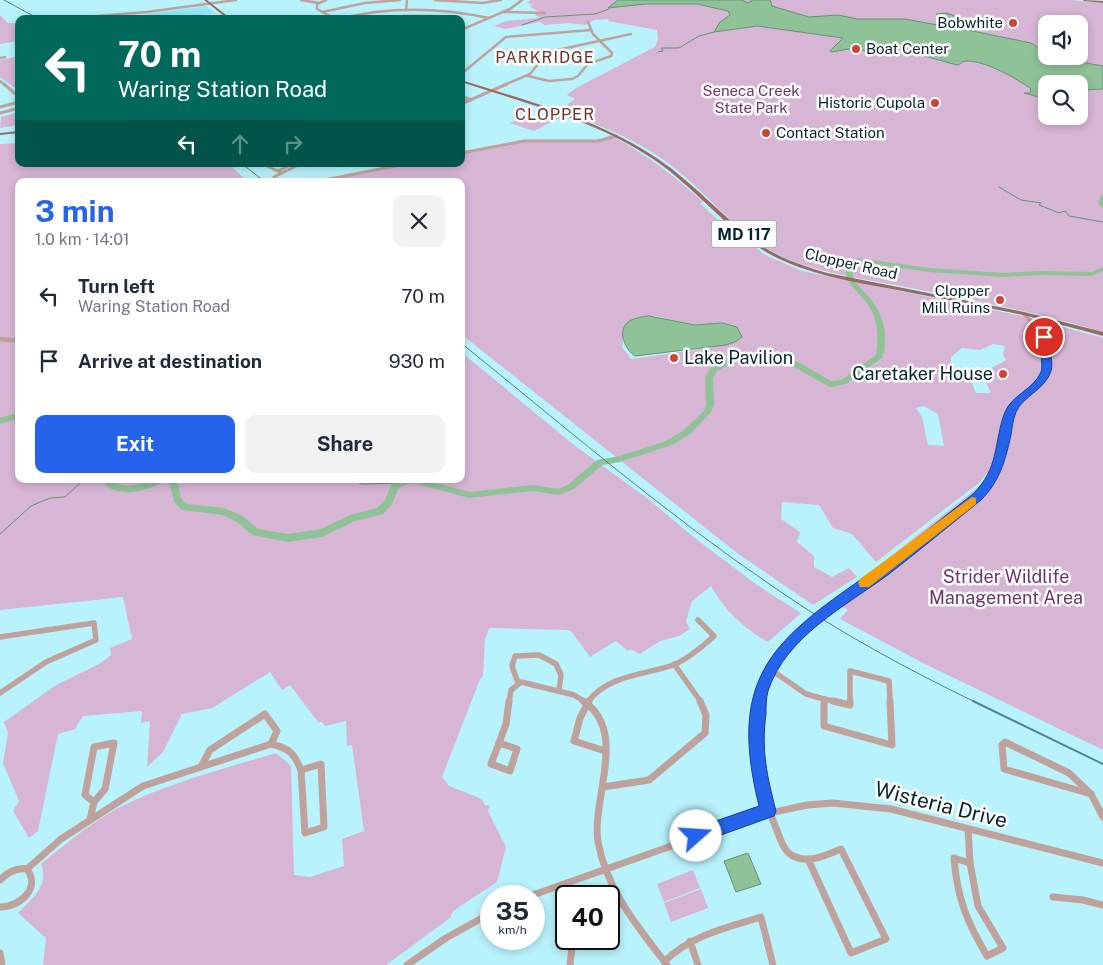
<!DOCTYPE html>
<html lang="en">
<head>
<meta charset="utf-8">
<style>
  body { margin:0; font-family:"Public Sans",sans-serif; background:#f2f2f3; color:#1f2937; height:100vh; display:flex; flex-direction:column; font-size:19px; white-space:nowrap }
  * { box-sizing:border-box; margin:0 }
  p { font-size:16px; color:#747a83 }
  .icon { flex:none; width:28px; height:28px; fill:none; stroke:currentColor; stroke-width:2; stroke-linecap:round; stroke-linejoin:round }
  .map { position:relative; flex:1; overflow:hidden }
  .sheet { position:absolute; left:15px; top:178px; width:450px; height:305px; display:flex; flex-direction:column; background:#fff; border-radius:10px; box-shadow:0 2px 8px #0003 }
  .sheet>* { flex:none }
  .banner { position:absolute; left:15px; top:15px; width:450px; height:152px; border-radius:10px; box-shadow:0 2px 8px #0003; background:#00695c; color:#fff; overflow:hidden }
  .buttons { position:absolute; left:1038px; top:15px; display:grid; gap:10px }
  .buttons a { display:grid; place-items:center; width:50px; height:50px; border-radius:10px; background:#fff; box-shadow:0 2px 8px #0003; font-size:25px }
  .speed { position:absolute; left:480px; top:885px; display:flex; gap:10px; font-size:25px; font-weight:700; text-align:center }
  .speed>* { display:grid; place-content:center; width:65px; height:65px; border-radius:50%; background:#fff; box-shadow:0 2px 8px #0003; line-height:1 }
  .speed small { font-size:12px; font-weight:400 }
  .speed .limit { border:2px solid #111; border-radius:8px; background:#fff; color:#111 }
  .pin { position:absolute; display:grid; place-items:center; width:42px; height:42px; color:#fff; margin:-21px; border:2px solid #fff; border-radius:50%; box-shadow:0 1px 5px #0007 }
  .me { position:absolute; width:55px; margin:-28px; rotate:71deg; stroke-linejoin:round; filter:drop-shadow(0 0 4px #0008) }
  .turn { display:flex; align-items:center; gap:18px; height:105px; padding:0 20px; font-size:22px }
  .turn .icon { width:65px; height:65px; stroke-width:2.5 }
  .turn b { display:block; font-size:35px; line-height:42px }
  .lanes { display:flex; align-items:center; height:48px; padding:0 20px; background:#0003; justify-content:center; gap:25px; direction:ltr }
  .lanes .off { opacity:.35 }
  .round { display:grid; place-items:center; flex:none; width:52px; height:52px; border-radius:10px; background:#f2f2f3 }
  .summary { display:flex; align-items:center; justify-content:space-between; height:85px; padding:0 20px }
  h1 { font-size:30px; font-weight:700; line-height:38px; color:#2563eb }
  .button { display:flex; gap:10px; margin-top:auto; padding:10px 20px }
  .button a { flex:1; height:58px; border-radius:10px; background:#2563eb; color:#fff; font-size:20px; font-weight:700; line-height:58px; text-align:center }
  .button a+a { background:#f2f2f3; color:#1f2937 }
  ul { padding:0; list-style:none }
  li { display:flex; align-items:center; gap:15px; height:65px; padding:0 20px }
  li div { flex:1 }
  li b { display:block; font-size:19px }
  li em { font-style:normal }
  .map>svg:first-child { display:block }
</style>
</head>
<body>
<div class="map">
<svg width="1103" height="965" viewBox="0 0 1103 965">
  <rect width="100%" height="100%" fill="#b8f2fc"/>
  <polygon fill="#95eaf8" points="206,6 214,13 177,19 144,19 141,15"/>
  <g fill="#d7b5d5" fill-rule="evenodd">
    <path d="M 530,0 L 1069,0 L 1103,3 L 1103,332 C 1035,311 965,299 896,285 C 859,278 820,273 785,258 C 742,239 713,199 677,170 C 643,142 601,125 559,111 L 575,99 L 567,95 L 576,88 L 655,47 L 658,39 L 657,30 L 608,21 L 610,19 L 594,20 L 585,25 L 568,23 L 545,25 L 540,22 L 505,29 L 494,26 L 506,21 L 540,18 L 535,15 L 539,12 L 529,6 L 534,5 L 527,3 ZM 1046,24 L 1079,24 L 1079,56 L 1046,56 ZM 1046,84 L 1079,84 L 1079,116 L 1046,116 Z"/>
    <polygon points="0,15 8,23 19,23 19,41 0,44"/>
    <polygon points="19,56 19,91 0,77 0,60"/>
    <polygon points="19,112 19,125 0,128 1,117"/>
    <polygon points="549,114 559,118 534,131 510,123 524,117 537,121"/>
    <path d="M 610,135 C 646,154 673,175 703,202 L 700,203 L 720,222 L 723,222 L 765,255 L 802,271 L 1022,316 L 1103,338 L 1103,750 L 923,663 L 840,619 L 848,610 L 834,601 L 986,481 L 987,473 L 980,482 L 876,562 L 852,534 L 833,528 L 819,505 L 782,502 L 781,519 L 800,532 L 797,542 L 814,556 L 814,567 L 832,577 L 849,568 L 857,577 L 813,605 L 737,553 L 461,334 L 461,181 L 326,181 L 410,164 L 461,164 L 461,154 L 519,142 L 599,142 ZM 655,316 L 695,325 L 722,323 L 716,347 L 631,359 L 622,347 L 626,325 L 643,317 ZM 993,344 L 1005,346 L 1003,355 L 1006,360 L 982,373 L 991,393 L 976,393 L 969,376 L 951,371 L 951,357 L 962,348 L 980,350 ZM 924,406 L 938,414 L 944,446 L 928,445 L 922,417 L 916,408 Z"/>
    <path d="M 19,143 L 19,164 L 229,164 L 247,181 L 19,181 L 19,479 L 461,479 L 461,352 L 574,445 L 647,498 L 696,539 L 757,585 L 801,613 L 768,642 C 742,627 725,611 711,586 L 692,601 L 686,622 L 690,629 L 679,636 L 660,641 L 640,654 L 630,649 L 628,651 L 616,641 L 590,657 L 571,631 L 566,630 L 489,628 L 485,640 L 483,676 L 480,679 L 442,777 L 449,786 L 482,799 L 485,805 L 490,806 L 488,811 L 506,847 L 497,882 L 453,911 L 450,918 L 386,965 L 43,965 L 46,938 L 18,913 C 31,900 50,885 41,864 C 65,845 90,823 118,808 C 168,783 223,769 276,753 L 291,766 L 294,875 L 310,877 L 344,866 L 342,839 L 364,831 L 352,745 L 347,746 L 346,721 L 325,726 L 322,722 L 318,722 L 290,685 L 282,690 L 270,672 L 212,708 L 182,714 L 163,752 L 147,767 L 150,721 L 141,723 L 142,711 L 83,716 L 75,729 L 58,734 L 38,831 L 29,838 L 13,811 L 19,801 L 3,763 L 8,733 L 4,722 L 56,685 L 101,663 L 111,655 L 110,648 L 132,639 L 123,597 L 0,610 L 0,144 Z"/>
    <polygon points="693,870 700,888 664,902 657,884"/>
    <polygon points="701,889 708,908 671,922 664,903"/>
  </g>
  <g fill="#90c297" stroke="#669376">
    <path d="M 618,0 L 742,0 L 748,3 L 753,0 L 770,0 L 772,6 L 809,17 L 838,15 L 857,19 L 905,19 L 943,26 L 944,24 L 936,14 L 947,13 L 962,19 L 963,26 L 968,30 L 1031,43 L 1046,52 L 1046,56 L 1103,66 L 1103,89 L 1079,90 L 1079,84 L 1046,84 L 1046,99 L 1024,93 L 1030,93 L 1031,89 C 1016,78 986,61 967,61 C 961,61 962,64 957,65 L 881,44 L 874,45 L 869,51 L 848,49 L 832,52 L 830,51 L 843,38 L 757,26 L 714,32 L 720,22 L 730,15 L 728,11 L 697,4 L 645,4 L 608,8 Z"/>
    <path d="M 649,316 L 695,325 L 722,323 L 737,327 L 742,337 L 737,341 L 726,345 L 635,356 C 626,350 618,334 626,324 C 631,318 642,317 649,316 Z"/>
    <polygon points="748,853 761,884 736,892 724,861"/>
  </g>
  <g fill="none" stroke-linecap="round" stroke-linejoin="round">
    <g stroke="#669376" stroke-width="1">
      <polyline points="522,25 545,17 595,14 609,9"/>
      <polyline points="658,52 663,51 661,48 679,48 699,36 714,32"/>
      <polyline points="999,187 1021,200 1041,203 1039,205 1059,213 1065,211 1069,216 1103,222"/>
      <polyline points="345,479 363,484 399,483"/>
      <polyline points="0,534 31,506 50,498 65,497 81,482 92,479"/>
    </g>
    <g fill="#90c297" fill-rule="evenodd">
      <polygon points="1103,195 1103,208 1101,207 1098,202 1101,196"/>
      <path d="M 858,258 L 929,268 L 1004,273 L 1042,271 L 1091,272 L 1103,267 L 1103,271 L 1092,276 L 1042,275 L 1004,277 L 929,272 L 859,262 L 852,266 C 852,285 863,288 873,302 C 884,317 889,340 882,358 L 846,384 L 830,387 L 794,367 L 778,360 L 746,356 L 738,359 L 717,371 L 713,378 L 714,405 L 711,412 L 690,434 L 672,445 L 620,462 L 602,465 L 574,489 L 558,495 L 533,491 L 469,498 L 413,483 L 402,486 L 398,489 L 392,504 L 383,514 L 355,521 L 322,537 L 288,542 L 252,535 L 237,522 L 223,515 L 182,510 L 174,502 L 170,485 L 166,481 C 146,491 116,501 100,479 C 111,478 116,485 127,486 C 137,486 145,482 154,479 C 160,478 168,479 175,479 L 178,483 L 181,498 L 187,504 L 224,508 L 243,516 L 258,529 L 288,534 L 321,529 L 350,515 L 377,508 L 385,500 L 391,485 L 396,481 L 403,479 L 421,479 L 469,492 L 533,485 L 558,489 L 568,485 L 597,460 L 620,456 L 666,441 L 684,430 L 704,411 L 706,405 L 705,378 L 711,367 L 732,355 L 746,352 L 779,356 L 800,363 L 831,381 L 841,380 L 876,355 C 879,339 878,320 869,306 C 860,292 841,283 847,264 Z"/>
      <polygon points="13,414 19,416 19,422 13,420 0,424 0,418"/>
    </g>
    <g stroke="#c0a29d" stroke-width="2.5">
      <polyline points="301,0 319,3"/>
      <polyline points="326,0 317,4 317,9 335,19"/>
      <polyline points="435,0 482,3 501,0"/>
      <polyline points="406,10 407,0"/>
      <polyline points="322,12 365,3 400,0"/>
      <polyline points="503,12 545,13"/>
      <polyline points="403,16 433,16 453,19"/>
      <polyline points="61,19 147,12 236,0"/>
      <path d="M 339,19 C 389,6 438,7 489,18"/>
      <polyline points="461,30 510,9 522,0"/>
      <polyline points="0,58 5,57"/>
      <polyline points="461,74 506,37 591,30"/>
      <polyline points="528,76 549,81 572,79 578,76 588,64 611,56 612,53 593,34 588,22"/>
      <polyline points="0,81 5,85"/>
      <polyline points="504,85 530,74 548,52 631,34"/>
    </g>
    <g stroke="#c0a29d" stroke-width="3">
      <polyline points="4,84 19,97"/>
      <polyline points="461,96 471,100"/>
      <polyline points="461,104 507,84"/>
      <polyline points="0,107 19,102"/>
      <polyline points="0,113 19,108"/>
      <polyline points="461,153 524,141 598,141 616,136"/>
      <polyline points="267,166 282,173"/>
      <polyline points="278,171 292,164"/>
      <polyline points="274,177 300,164"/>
      <polyline points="320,181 405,164"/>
    </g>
    <polyline stroke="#c0a29d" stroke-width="4" points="1024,314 1034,325"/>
    <g stroke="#c0a29d" stroke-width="4.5">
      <polyline points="0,339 19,341"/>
      <path d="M 981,492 C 1003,466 997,440 1010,413 C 1018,395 1039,387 1047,368 L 1043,350 L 1043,334 L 1033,324"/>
    </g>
    <g stroke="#c0a29d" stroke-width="5.5">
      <polyline points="829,608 883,571 982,491"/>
      <polyline points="0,637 94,623 96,640 46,662 0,693"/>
      <polyline points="674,664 701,702"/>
      <polyline points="770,669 806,694 824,699"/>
      <polyline points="518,683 512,666 515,656 539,655 556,664 561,675 559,690"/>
      <polyline points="824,699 838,702"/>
      <polyline points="824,699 824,702"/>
      <polyline points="509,702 511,690 521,682 574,695 585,702"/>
      <path d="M 588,702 C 607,675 645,675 673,665 C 688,659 702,647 714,636 L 698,620"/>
      <path d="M 758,702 C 767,671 785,648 808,626"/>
      <polyline points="850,702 850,671 889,681 890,702"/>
    </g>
    <g stroke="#c0a29d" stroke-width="7">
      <path d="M 583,701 C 629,730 591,800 598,842 C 607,891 638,927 667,965"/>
      <polyline points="589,701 580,718 574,741 605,751"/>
      <path d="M 759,701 C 747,743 760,789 776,828 C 780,837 783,851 793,856 C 809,864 826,855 841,849 L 886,939 L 851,953 L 808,859"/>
      <polyline points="824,701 824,726 892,745 890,701"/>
      <polyline points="833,701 850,705 850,701"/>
      <polygon points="1005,742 1069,773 1091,794 1004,769 1002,745"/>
      <polygon points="114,743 105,789 94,802 85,795 94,747"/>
      <polygon points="499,743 517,749 510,771 491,764"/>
      <polyline points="499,743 506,724 509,701"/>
      <polygon points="321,764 324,827 305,833 301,770"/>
      <polyline points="202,765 210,750 265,714 277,731 271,744"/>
      <polyline points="603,787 649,780 705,733 706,715 700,701"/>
      <polyline points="1091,794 1103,817"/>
      <polyline points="90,819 94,802"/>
      <polyline points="968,829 970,863"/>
      <path d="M 954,858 L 970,863 L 978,906 L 1003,948 L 987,956 C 967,922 957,898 954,858 Z"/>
      <path d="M 27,869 L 61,839 L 143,786 L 271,744 C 289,748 294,753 301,770"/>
      <path d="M 0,880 C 8,872 16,867 27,869 C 41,888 20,907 0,907"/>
      <polyline points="530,896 756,816 807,805 833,803 891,809 1103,863"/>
      <polyline points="1053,897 1083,900 1103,905"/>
      <polyline points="690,941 698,965"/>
      <polyline points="0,953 2,965"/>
      <path d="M 665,961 C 691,935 727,928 761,917 L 773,965"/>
      <polyline points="407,965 446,938 491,913"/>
      <polyline points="570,965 573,939"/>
    </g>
    <g fill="#9c6860" fill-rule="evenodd">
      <polygon points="204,0 207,0 231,19 228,19"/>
      <polygon points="1083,0 1103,1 1103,3 1084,1"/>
      <path d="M 461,80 C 527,101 601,120 658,159 C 698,186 729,225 770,251 C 788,261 807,267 827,273 L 1024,312 L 1103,332 L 1103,336 C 1076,329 1050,321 1023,315 C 986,307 949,300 912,293 C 869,284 824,279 784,261 C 733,239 701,192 656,161 C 599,121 527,104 461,82 Z"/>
      <polygon points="19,131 19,133 0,135 0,133"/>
    </g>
    <g stroke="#568289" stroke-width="1">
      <polyline points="4,0 39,19"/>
      <polyline points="242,164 264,181"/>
      <path d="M 461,343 C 565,427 667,515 778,590 C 840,633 907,669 975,702"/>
    </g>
    <polyline stroke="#568289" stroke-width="2" points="973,701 1103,764"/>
    <polyline stroke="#c0a29d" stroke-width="5.5" points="808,626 829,608"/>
  </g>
  <path fill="#2563eb" stroke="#184099" d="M 1044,334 L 1049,337 C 1048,348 1054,362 1051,371 C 1045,390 1023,396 1016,412 C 1013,419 1012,428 1011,435 C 1005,461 1000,481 981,500 C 950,525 920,550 889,574 C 846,606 786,636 768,691 C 766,698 766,706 766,714 C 761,750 767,776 776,811 L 774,816 L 696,844 L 690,842 L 688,836 L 690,830 L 759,806 C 726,673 775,639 876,569 C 910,545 941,519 973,494 C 1000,467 993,444 1005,412 C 1012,395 1034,389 1041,372 C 1044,363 1038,348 1040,337 Z"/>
  <polygon fill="#f59e0b" points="972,497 976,498 976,504 869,587 860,587 858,583 860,579"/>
  <g fill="#d14337" stroke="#fff" stroke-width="2">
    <circle cx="1013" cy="23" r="5"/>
    <circle cx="856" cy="49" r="5"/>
    <circle cx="935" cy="103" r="5"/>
    <circle cx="766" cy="133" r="5"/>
    <circle cx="1000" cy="300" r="5"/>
    <circle cx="674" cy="358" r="5"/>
    <circle cx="1003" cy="374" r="5"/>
  </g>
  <g text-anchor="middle" stroke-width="5" stroke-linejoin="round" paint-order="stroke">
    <g font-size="15" fill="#05252a" stroke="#fff" text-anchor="end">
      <text x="1003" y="28">Bobwhite</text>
      <text x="866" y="54" text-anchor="start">Boat Center</text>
      <text x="925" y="108">Historic Cupola</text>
      <text x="776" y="138" text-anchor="start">Contact Station</text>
      <text x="990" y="296">Clopper<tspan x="990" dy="17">Mill Ruins</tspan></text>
    </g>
    <g font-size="15" fill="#6e356c" stroke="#fff">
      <text x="751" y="96">Seneca Creek<tspan x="751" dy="17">State Park</tspan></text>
    </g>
    <g font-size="15" fill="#05252a" stroke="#fff">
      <text transform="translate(851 264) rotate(13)" y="5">Clopper Road</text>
    </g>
    <g font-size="16" letter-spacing="1" fill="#732e26" stroke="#fff">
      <text x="545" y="63">PARKRIDGE</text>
      <text x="555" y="120">CLOPPER</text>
    </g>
    <rect fill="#fff" stroke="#50666a" stroke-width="1" x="711.5" y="220.5" width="65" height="27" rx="4"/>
    <g font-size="16" font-weight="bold" fill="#05252a">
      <text x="744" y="240">MD 117</text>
    </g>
    <g font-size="18" fill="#05252a" stroke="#fff" text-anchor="start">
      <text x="684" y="364">Lake Pavilion</text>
      <text x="993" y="380" text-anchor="end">Caretaker House</text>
    </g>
    <g font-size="18" fill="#6e356c" stroke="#fff">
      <text x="1006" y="583">Strider Wildlife<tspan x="1006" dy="21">Management Area</tspan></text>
    </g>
    <g font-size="21" fill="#05252a" stroke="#fff">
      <text transform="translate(941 805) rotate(14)" y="7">Wisteria Drive</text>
    </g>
  </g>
</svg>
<div class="buttons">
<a><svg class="icon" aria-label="sound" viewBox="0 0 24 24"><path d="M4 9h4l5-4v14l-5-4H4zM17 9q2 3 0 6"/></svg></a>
<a><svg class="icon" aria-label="search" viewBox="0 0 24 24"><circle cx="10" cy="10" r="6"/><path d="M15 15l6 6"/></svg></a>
</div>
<div class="speed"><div>35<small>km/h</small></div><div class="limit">40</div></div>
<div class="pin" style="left:1044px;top:337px;background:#d93025"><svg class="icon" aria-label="arrive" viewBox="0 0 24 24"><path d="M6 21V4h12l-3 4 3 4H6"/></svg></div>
<svg class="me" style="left:696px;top:836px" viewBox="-20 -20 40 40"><circle r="19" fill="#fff"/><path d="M0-13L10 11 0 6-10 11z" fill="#2563eb"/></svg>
<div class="banner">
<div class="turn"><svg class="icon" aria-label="left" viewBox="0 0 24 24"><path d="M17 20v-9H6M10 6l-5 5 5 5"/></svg><div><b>70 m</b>Waring Station Road</div></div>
<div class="lanes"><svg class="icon" aria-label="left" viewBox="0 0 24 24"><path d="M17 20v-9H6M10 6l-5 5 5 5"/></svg><svg class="icon off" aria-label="ahead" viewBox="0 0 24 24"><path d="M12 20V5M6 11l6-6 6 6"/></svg><svg class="icon off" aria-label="right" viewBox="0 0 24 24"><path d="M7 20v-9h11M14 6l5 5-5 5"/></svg></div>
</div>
<section class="sheet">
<div class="summary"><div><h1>3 min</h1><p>1.0 km · 14:01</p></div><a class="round"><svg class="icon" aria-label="close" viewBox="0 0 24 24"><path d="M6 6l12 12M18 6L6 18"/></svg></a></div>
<ul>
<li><svg class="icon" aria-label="left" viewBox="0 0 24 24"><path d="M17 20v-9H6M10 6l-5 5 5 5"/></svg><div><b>Turn left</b><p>Waring Station Road</p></div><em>70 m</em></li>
<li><svg class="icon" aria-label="arrive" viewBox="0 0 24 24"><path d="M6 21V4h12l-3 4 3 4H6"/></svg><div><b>Arrive at destination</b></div><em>930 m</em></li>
</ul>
<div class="button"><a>Exit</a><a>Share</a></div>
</section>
</div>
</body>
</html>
